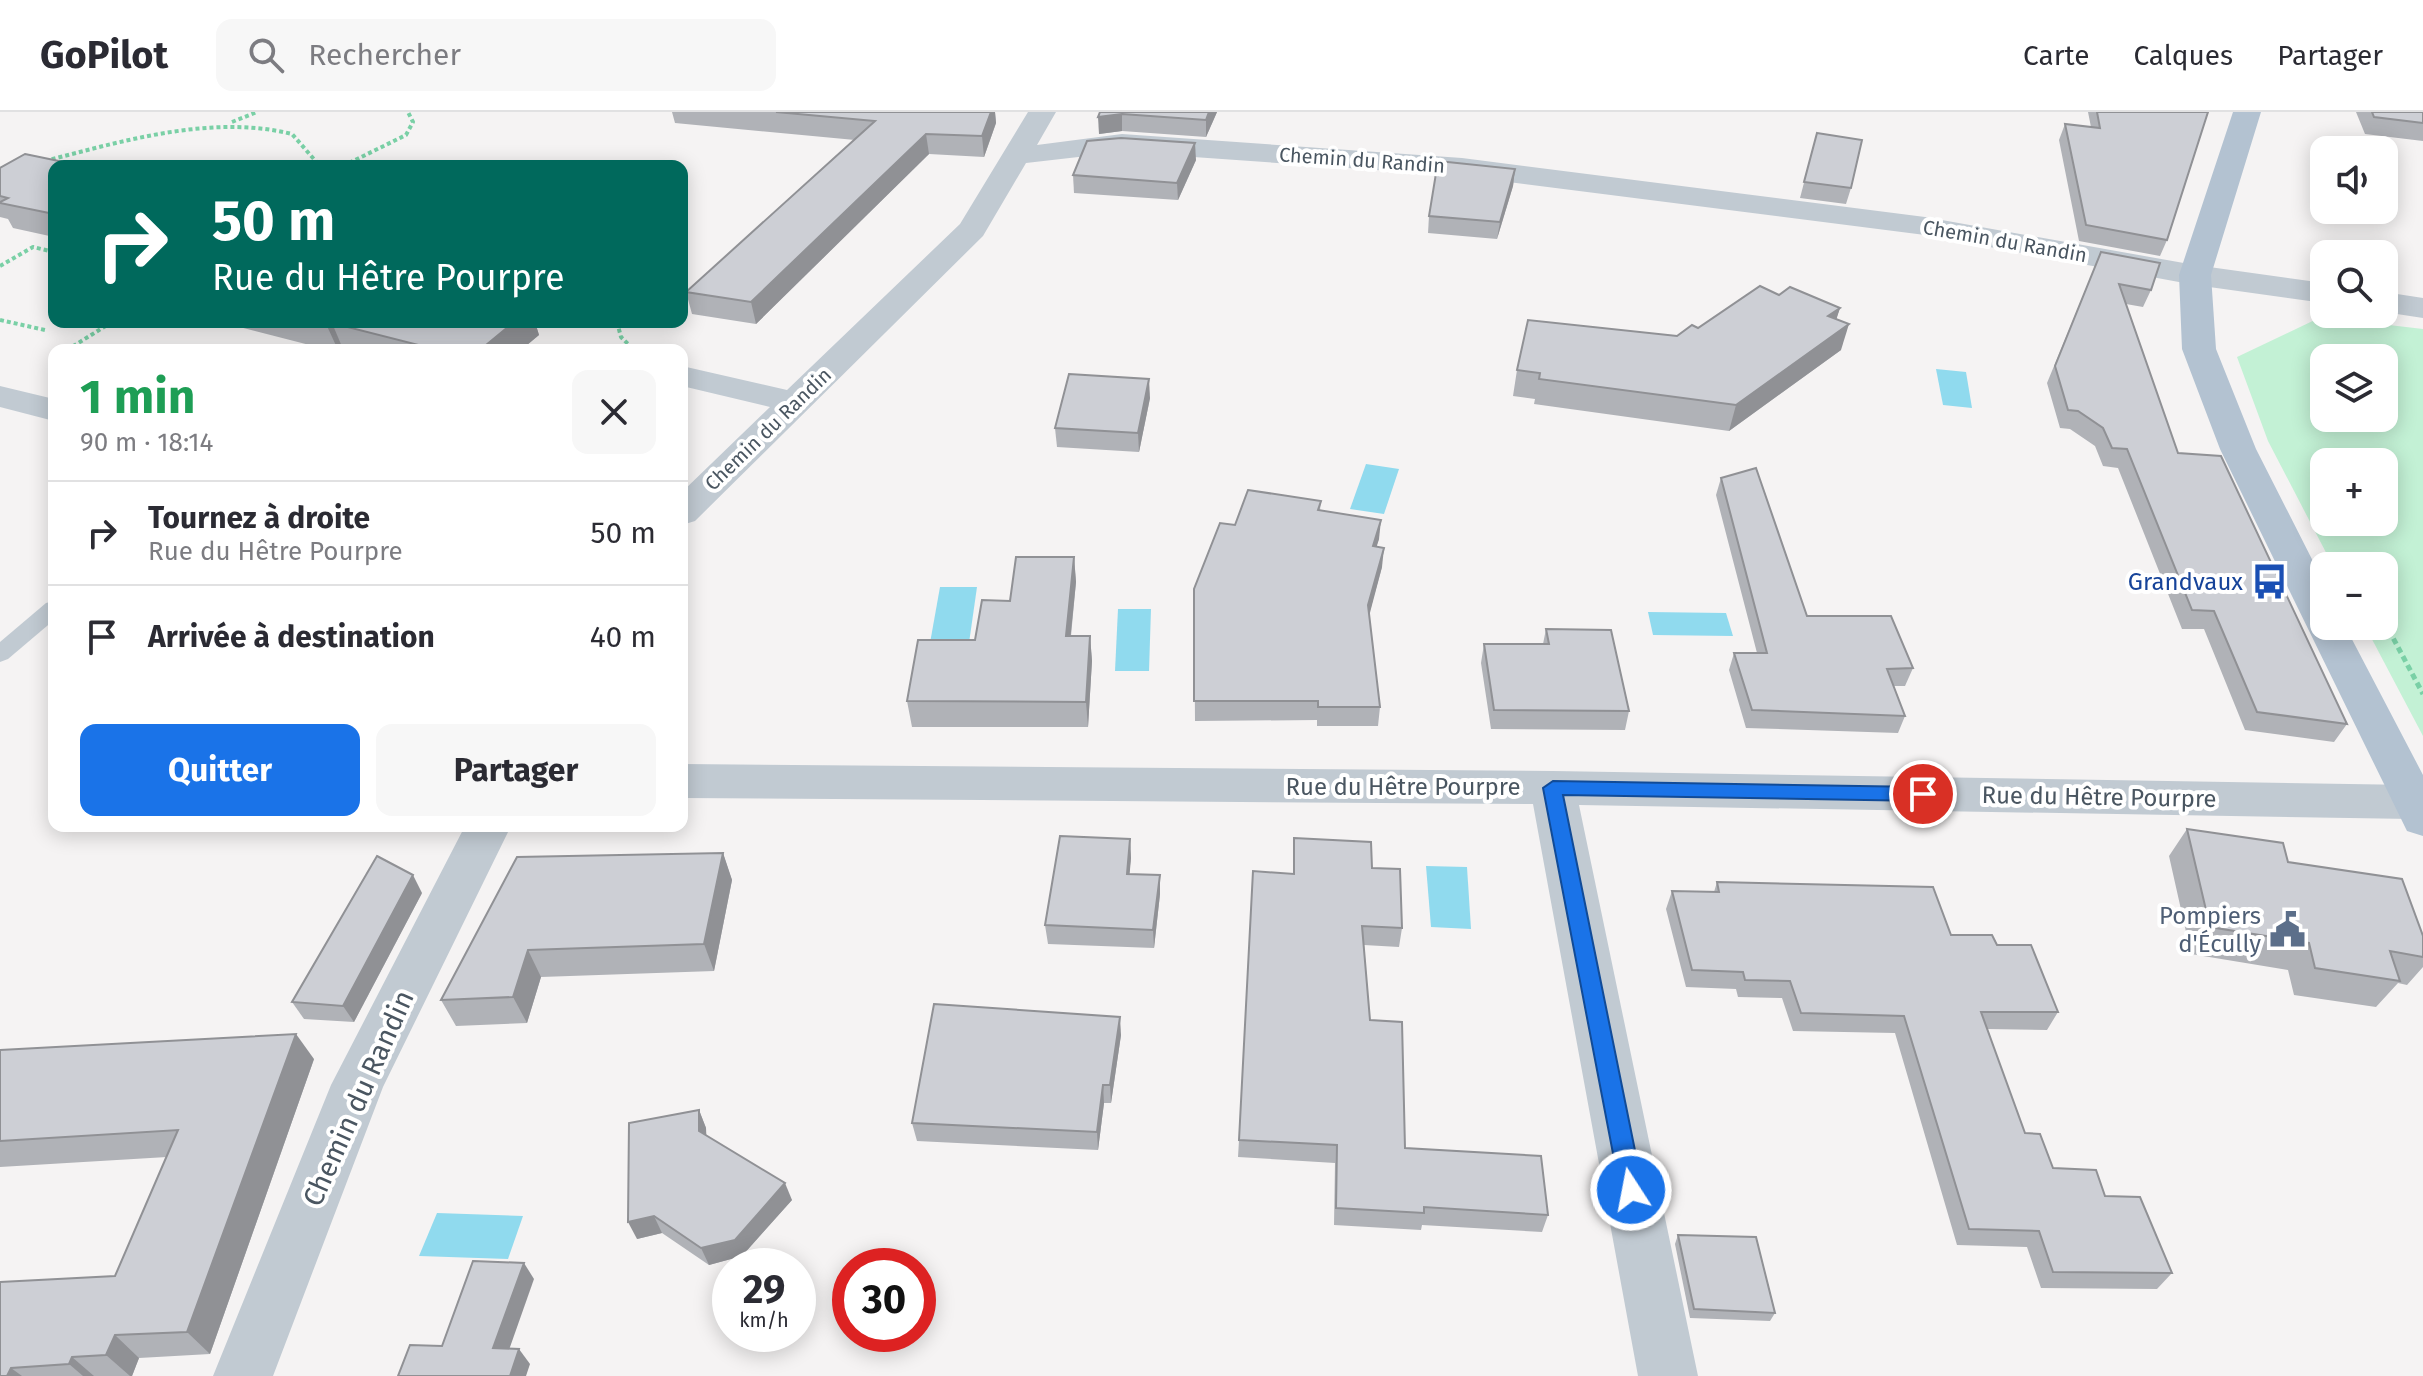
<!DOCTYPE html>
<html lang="fr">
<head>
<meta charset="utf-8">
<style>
  body { margin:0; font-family:"Fira Sans",sans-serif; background:#f7f7f7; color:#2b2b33; height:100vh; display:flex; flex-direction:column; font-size:30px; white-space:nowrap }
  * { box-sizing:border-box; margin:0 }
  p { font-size:26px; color:#7c7c81 }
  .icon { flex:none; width:44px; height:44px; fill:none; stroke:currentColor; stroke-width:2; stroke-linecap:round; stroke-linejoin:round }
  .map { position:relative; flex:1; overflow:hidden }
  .drawer { position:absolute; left:48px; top:232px; width:640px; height:488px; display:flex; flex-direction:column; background:#fff; border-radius:16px; box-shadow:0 4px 20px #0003 }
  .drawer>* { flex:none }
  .hud { position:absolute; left:48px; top:48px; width:640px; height:168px; border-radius:16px; box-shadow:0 4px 20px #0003; background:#00695c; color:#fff; overflow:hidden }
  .fabs { position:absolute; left:2310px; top:24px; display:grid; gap:16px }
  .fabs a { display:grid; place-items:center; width:88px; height:88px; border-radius:16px; background:#fff; box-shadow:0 4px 20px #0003; font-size:40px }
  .speed { position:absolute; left:712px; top:1136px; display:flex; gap:16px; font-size:40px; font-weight:700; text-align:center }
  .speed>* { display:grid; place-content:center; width:104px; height:104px; border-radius:50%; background:#fff; box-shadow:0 4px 20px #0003; line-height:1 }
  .speed small { font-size:20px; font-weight:400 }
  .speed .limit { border:12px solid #d22; background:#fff; color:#111 }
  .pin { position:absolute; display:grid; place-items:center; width:68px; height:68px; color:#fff; margin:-34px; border:4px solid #fff; border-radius:50%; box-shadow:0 2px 8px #0007 }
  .me { position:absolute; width:88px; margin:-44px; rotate:349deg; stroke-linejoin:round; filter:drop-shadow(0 0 6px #0008) }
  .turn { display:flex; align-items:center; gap:28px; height:168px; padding:0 32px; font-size:36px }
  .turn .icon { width:104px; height:104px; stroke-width:2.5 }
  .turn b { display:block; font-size:56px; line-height:68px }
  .round { display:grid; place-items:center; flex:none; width:84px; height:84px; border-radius:16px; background:#f7f7f7 }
  .headline { display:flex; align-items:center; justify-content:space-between; height:136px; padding:0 32px }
  h1 { font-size:48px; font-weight:700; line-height:60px; color:#1e9e55 }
  .button { display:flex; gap:16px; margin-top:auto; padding:16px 32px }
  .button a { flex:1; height:92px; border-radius:16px; background:#1a73e8; color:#fff; font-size:32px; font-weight:700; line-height:92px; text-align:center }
  .button a+a { background:#f7f7f7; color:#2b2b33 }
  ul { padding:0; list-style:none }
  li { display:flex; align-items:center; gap:24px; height:104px; padding:0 32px; border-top:2px solid #e1e1e2 }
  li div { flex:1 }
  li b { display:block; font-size:30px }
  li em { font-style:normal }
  header { display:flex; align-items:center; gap:48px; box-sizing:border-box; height:112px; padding:0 40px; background:#fff; border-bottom:2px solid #e1e1e2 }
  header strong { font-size:38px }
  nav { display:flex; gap:44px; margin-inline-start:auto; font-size:28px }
  .search { width:560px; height:72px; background:#f7f7f7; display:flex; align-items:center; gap:20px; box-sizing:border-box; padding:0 28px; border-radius:16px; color:#7c7c81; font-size:30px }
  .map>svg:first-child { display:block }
</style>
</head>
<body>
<header>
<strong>GoPilot</strong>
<div class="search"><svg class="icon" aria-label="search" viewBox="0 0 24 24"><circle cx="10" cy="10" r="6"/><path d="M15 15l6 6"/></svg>Rechercher</div>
<nav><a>Carte</a><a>Calques</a><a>Partager</a></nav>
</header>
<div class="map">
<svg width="2423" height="1264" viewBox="0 0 2423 1264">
  <rect width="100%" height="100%" fill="#f5f3f3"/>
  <path fill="#c3f1d5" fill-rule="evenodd" d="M 2321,205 L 2423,217 L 2423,624 L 2365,514 L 2384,514 L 2384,454 L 2333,454 L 2268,329 L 2237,245 ZM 2384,246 L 2384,306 L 2324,306 L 2324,246 ZM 2324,350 L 2384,350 L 2384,410 L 2324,410 Z"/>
  <g fill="#90daee">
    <polygon points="1936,257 1966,260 1972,296 1943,293"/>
    <polygon points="1366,352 1399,357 1384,402 1350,397"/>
    <polygon points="940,475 977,475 969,531 930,531"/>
    <polygon points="1118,497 1151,497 1149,559 1115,559"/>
    <polygon points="1648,500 1726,501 1733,524 1653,523"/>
    <polygon points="1426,754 1467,755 1471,817 1431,815"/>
    <polygon points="437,1101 523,1104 508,1147 419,1144"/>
  </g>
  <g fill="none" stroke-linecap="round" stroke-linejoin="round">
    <g stroke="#7ad0a6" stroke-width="4" stroke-dasharray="4 3" stroke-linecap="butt">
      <polyline points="232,10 257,0"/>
      <path d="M 45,49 C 123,29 212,2 292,22 L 320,54"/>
      <polyline points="343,54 406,23 413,10 408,0"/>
      <polyline points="0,154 33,135 54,140"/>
      <polyline points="0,208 45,218"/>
      <polyline points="617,210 621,225 634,238"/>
      <polyline points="67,238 112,210"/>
    </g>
    <polyline stroke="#7ad0a6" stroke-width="5" stroke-dasharray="6 4" stroke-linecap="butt" points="2384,509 2423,582"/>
    <polygon fill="#c1cad2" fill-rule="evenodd" points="54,489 54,508 8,547 0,550 0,530 46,491"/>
    <g fill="#c1cad2" fill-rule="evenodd">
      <polygon points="1028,0 1056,0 1037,33 1122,22 1462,46 1925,105 2195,153 2324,171 2324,191 2195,173 1925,123 1462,64 1122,40 1026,51 983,124 695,409 682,413 682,380 770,295 682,274 682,254 787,278 960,112"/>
      <polygon points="2384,180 2423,186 2423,206 2384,200"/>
      <polygon points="0,274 54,287 54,309 0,295"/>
      <polygon points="682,652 1553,659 2412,673 2423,676 2423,704 2412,707 1579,693 1698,1264 1638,1264 1533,692 682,686"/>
      <polygon points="465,714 511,714 383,975 273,1264 213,1264 331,973"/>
    </g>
    <polygon fill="#b3c2d1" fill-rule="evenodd" points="2233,0 2261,0 2211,163 2216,237 2256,337 2324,471 2324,514 2345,514 2423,663 2423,724 2407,719 2220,337 2182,237 2179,163"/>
  </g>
  <g fill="#b0b2b7">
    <polygon points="672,0 995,0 996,11 984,45 929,42 756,212 692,202 686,180 855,28 675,11"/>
    <polygon points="1100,0 1217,0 1206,25 1122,19 1099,22"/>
    <polygon points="2088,0 2208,0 2167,128 2160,144 2079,129 2059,28 2065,12 2091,15"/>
    <polygon points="2356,0 2423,0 2423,29 2365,22"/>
    <polygon points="1817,21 1851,76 1846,92 1800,86"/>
    <polygon points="1196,48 1178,88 1074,81 1073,63"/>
    <polygon points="54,54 54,125 13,116 8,107 0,105 0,56"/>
    <polygon points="1515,57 1513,74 1497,127 1428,121 1429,104"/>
    <polygon points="2101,140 2151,178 2143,195 2126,192 2178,341 2347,612 2334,630 2245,618 2204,517 2182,517 2118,356 2103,354 2095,334 2070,317 2060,316 2047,271"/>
    <polygon points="1779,183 1840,196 1836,207 1841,238 1729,319 1534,292 1535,287 1513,284 1517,258 1677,224"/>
    <polygon points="220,210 535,210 539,223 521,238 347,238 343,237 329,238"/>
    <polygon points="1150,286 1139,340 1057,335 1055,316"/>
    <polygon points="1721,366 1807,504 1913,556 1905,574 1894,574 1905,604 1898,621 1746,616 1729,558 1734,541 1757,541 1716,383"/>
    <polygon points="1321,389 1320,398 1379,427 1376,435 1382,455 1369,502 1380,595 1378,614 1317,614 1317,608 1195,609 1194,477 1235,413"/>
    <polygon points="1074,445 1076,470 1071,524 1090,524 1092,549 1088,615 912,615 907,589 975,528 1010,489"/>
    <polygon points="1546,517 1629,599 1625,618 1491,617 1481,551 1484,532 1543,532"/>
    <polygon points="2187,717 2288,750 2423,845 2423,855 2407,873 2398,871 2376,895 2294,883 2288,858 2191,842 2169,744"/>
    <polygon points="1294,726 1372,756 1402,816 1399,835 1364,833 1370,908 1405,1036 1548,1103 1542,1120 1422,1113 1421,1118 1334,1113 1335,1051 1238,1045 1239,1028 1293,762"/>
    <polygon points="1130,727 1131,746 1129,762 1160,763 1160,782 1154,836 1048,832 1045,813"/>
    <polygon points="723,741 732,768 714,859 541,865 527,911 456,914 441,888 517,745"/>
    <polygon points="1717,770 1997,833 2058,900 2047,918 1987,917 2025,1021 2053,1056 2105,1084 2172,1161 2157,1177 2041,1176 2027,1135 1957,1133 1895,921 1793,919 1782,886 1738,885 1736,877 1686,875 1666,797 1672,779 1714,780"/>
    <polygon points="422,781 354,910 304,907 292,890"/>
    <polygon points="1121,923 1111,991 1104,991 1098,1038 917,1029 912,1011"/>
    <polygon points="0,938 314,947 210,1242 139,1246 132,1264 0,1264 115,1164 167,1045 0,1055"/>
    <polygon points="699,998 706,1016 706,1023 792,1088 742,1144 709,1153 662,1121 637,1127"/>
    <polygon points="1678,1123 1775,1201 1770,1209 1690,1206 1675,1132"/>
  </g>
  <g fill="#909195">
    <polygon points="991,0 995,0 996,11 984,45 982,24"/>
    <polygon points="1209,0 1217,0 1206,25 1206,8"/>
    <polygon points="1122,2 1122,19 1099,22 1098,5"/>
    <polygon points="926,22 929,42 756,212 751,190"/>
    <polygon points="1195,31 1196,48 1178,88 1177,71"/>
    <polygon points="1515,57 1513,74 1497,127 1500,110"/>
    <polygon points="1840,196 1832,221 1828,204"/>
    <polygon points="514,210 535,210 539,223 521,238 480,238"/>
    <polygon points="332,211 343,237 342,238 338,238 327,214"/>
    <polygon points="1849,212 1841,238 1729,319 1736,293"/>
    <polygon points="1149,267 1150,286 1139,340 1138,321"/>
    <polygon points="1381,408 1379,427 1371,453 1373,434"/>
    <polygon points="1384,436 1382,455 1367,512 1368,493"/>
    <polygon points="1074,445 1076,470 1068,549 1066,524"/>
    <polygon points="1090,524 1092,549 1088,615 1086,590"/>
    <polygon points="1130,727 1131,746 1128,781 1127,762"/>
    <polygon points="723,741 732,768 714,859 704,832"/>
    <polygon points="413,763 422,781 354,910 343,894"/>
    <polygon points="1160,763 1160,782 1154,836 1153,818"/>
    <polygon points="528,838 541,865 527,911 513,885"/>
    <polygon points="1120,905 1121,923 1111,991 1110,973"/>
    <polygon points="296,922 314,947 210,1242 187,1220"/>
    <polygon points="1103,973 1104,991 1098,1038 1097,1020"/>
    <polygon points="699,998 706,1016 707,1037 699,1019"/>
    <polygon points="785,1071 792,1088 742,1144 709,1153 701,1136"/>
    <polygon points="654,1104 662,1121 637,1127 628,1110"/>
    <polygon points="524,1151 534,1167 504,1252 493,1236"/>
    <polygon points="115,1223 139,1246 132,1264 130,1264 106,1243"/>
    <polygon points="519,1237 530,1252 526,1264 510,1264"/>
    <polygon points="72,1245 94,1264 83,1264 69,1252"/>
    <polygon points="11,1256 22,1264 7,1264"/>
  </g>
  <g fill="#cdcfd5" stroke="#909195" stroke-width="2">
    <polygon points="776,0 991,0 982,24 926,22 751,190 686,180 875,9"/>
    <polygon points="1100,0 1209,0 1206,8 1122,2 1098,5"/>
    <polygon points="2097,0 2208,0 2167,128 2086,113 2065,12 2100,16"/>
    <polygon points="2372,0 2423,0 2423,11 2374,5"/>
    <polygon points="1817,21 1862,28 1851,76 1804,70"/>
    <polygon points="1121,26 1195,31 1177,71 1073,63 1087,29"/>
    <polygon points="25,42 83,54 54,54 54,102 0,91 0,90 8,86 0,84 0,56"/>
    <polygon points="1438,49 1515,57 1500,110 1429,104"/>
    <polygon points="2101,140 2160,151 2151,178 2119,172 2178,341 2221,344 2347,612 2257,600 2214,499 2192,498 2127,337 2112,336 2103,316 2078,299 2068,298 2055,254"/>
    <polygon points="1760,174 1779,183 1790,175 1840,196 1828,204 1849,212 1736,293 1539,267 1540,261 1517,258 1528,208 1677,224 1692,213 1698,216"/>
    <polygon points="310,210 514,210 480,238 464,238 440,233 434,237 332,211 327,214"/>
    <polygon points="1069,262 1149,267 1138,321 1055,316"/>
    <polygon points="1756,356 1807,504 1891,504 1913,556 1887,557 1905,604 1752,598 1734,541 1767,541 1721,366"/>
    <polygon points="1248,378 1321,389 1318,398 1381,408 1373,434 1384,436 1368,493 1380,595 1318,595 1318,589 1194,589 1194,477 1220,411 1235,413"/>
    <polygon points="1016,445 1074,445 1066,524 1090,524 1086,590 907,589 918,528 975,528 982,488 1010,489"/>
    <polygon points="1546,517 1611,518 1629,599 1494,598 1484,532 1549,532"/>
    <polygon points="2187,717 2283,731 2288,750 2402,767 2423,824 2423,845 2390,839 2400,869 2315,856 2309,831 2210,815"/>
    <polygon points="1060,724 1130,727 1127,762 1160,763 1153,818 1045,813"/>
    <polygon points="1294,726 1371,730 1372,756 1400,757 1402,816 1362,814 1370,908 1402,910 1405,1036 1541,1044 1548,1103 1424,1095 1424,1101 1336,1096 1337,1033 1239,1028 1253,759 1294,762"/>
    <polygon points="723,741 704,832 528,838 513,885 441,888 517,745"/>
    <polygon points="377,744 413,763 343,894 292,890"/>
    <polygon points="1717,770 1933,775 1951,823 1992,823 1997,833 2031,833 2058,900 1981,900 2025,1021 2040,1022 2053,1056 2096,1058 2105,1084 2140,1085 2172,1161 2053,1160 2039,1119 1969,1117 1904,904 1801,901 1790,869 1745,868 1743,860 1692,858 1672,779 1719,780"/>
    <polygon points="934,892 1120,905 1110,973 1103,973 1097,1020 912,1011"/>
    <polygon points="296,922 187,1220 115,1223 106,1243 72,1245 69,1252 11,1256 7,1264 0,1264 0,1170 115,1164 178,1018 0,1029 0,938"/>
    <polygon points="699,998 699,1019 785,1071 735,1128 701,1136 654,1104 628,1110 629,1011"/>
    <polygon points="1678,1123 1756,1125 1775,1201 1694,1197"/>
    <polygon points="473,1149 524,1151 493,1236 519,1237 510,1264 398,1264 410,1233 442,1234"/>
  </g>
  <polygon fill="#1a73e8" stroke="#114b97" stroke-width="2" points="1553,669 1923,675 1932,682 1923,689 1563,683 1643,1078 1640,1086 1631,1089 1623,1086 1620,1078 1543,676"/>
  <defs>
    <symbol id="bus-bare" viewBox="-9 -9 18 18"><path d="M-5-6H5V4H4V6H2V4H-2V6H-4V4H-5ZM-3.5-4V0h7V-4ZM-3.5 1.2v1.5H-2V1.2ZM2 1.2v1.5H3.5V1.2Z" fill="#1a4fb4" stroke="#fff" stroke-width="2.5" paint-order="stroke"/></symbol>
    <symbol id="civic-bare" viewBox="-9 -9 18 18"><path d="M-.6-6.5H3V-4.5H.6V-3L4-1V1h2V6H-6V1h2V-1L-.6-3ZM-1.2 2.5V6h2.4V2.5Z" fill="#5c6f8a" stroke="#fff" stroke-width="2.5" paint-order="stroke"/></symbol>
  </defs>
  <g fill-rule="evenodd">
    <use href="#bus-bare" x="2244" y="444" width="51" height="51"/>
    <use href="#civic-bare" x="2262" y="792" width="51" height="51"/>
  </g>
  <g text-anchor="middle" stroke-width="8" stroke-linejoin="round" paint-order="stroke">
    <g font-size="20" fill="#4a5661" stroke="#fff">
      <text transform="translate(1362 48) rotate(4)" y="7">Chemin du Randin</text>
      <text transform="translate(2005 129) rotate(10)" y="7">Chemin du Randin</text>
      <text transform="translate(768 317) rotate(-44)" y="7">Chemin du Randin</text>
    </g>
    <g font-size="24" fill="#164399" stroke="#fff" text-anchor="end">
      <text x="2243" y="478">Grandvaux</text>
    </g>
    <g font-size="24" fill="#4a5661" stroke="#fff">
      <text x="1403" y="683">Rue du Hêtre Pourpre</text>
      <text transform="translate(2099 685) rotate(1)" y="8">Rue du Hêtre Pourpre</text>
    </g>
    <g font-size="24" fill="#4e5e75" stroke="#fff" text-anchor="end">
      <text x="2261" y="812">Pompiers<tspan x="2261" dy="28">d'Écully</tspan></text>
    </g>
    <g font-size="28" fill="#4a5661" stroke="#fff">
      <text transform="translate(358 986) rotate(-66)" y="10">Chemin du Randin</text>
    </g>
  </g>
</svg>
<div class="fabs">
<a><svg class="icon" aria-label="sound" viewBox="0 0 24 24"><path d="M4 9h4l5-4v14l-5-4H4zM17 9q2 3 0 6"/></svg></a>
<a><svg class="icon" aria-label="search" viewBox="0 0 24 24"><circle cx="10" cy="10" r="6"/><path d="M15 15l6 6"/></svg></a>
<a><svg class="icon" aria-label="layers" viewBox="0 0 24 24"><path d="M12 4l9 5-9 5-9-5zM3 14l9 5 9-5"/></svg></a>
<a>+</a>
<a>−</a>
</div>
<div class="speed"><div>29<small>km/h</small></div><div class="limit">30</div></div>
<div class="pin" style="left:1923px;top:682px;background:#d93025"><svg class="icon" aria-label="arrive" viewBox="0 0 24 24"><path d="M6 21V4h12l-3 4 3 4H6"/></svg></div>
<svg class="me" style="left:1631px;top:1078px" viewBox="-20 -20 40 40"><circle r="17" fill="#1a73e8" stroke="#fff" stroke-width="3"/><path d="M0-11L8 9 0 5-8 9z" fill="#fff"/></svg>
<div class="hud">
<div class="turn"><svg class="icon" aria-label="right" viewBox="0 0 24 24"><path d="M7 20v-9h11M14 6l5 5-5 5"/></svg><div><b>50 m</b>Rue du Hêtre Pourpre</div></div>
</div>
<section class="drawer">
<div class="headline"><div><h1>1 min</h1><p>90 m · 18:14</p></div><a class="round"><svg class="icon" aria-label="close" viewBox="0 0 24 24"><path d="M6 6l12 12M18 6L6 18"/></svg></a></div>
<ul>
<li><svg class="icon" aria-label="right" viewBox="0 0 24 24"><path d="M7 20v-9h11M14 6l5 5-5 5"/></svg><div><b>Tournez à droite</b><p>Rue du Hêtre Pourpre</p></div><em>50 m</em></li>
<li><svg class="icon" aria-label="arrive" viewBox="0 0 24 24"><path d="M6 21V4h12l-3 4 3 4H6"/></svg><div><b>Arrivée à destination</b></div><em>40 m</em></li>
</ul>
<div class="button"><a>Quitter</a><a>Partager</a></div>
</section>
</div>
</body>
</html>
